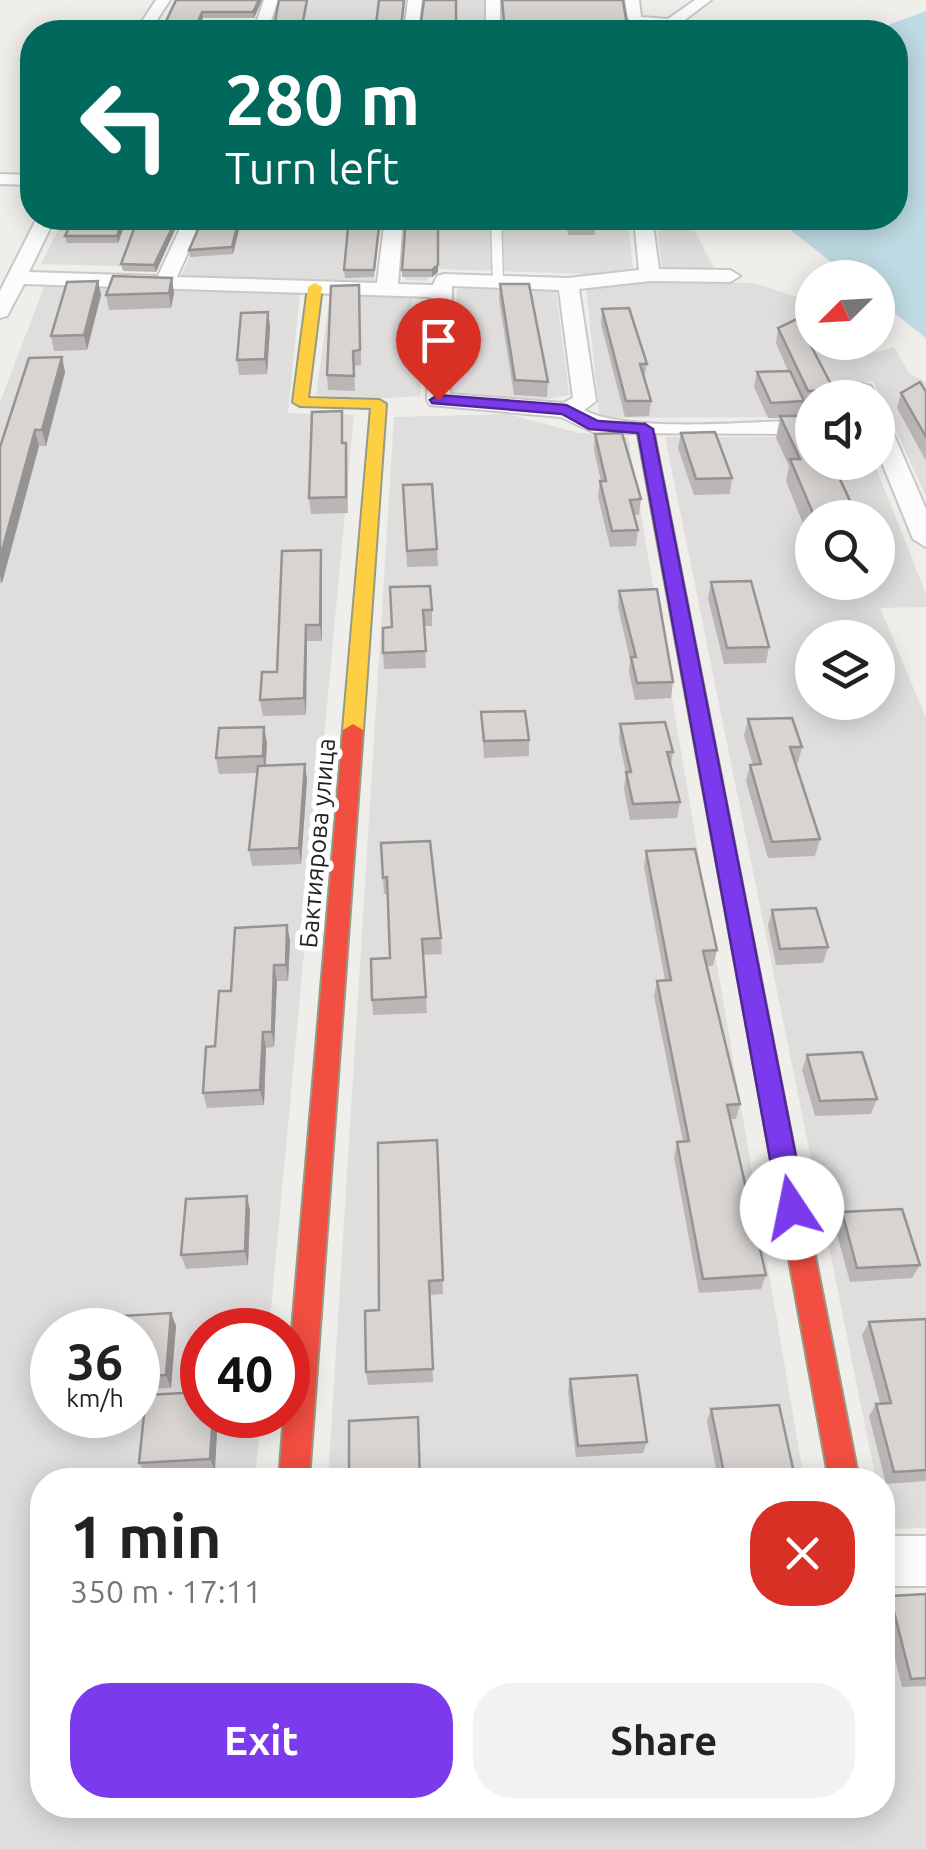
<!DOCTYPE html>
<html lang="en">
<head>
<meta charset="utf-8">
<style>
  body { margin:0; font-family:Ubuntu,sans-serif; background:#f2f2f2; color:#222; height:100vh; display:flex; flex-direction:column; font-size:38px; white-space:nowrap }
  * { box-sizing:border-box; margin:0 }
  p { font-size:32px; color:#767676 }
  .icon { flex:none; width:55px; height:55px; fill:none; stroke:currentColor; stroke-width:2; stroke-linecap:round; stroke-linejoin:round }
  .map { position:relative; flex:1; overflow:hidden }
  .sheet { position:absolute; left:30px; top:1468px; width:865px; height:350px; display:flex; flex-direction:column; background:#fff; border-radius:40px; box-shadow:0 5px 25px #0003 }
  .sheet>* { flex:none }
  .hud { position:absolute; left:20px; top:20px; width:888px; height:210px; border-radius:40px; box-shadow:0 5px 25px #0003; background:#00695c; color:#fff; overflow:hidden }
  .needle { width:65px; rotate:246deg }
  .tools { position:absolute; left:795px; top:260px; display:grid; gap:20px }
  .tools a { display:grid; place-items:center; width:100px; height:100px; border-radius:50%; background:#fff; box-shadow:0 5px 25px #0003; font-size:50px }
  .speed { position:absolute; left:30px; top:1308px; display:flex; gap:20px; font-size:50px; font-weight:700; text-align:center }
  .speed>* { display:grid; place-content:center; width:130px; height:130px; border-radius:50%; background:#fff; box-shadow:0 5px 25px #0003; line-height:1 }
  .speed small { font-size:25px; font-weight:400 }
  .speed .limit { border:15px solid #d22; background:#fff; color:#111 }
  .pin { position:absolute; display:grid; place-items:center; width:85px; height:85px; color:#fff; margin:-102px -42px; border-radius:50% 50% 50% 0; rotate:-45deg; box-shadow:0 0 10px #0007 }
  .pin .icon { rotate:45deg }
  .me { position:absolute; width:110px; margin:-55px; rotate:349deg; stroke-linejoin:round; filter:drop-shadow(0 0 8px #0008) }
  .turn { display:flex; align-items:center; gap:35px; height:210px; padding:0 40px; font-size:45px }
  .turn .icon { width:130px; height:130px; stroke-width:2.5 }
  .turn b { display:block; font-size:70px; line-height:85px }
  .round { display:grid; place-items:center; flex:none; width:105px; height:105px; border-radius:40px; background:#f2f2f2 }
  .headline { display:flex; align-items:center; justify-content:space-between; height:170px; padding:0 40px }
  h1 { font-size:60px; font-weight:700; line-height:75px }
  .cta { display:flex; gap:20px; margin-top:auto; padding:20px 40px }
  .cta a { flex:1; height:115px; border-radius:40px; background:#7c3aed; color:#fff; font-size:40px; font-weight:700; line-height:115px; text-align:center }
  .cta a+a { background:#f2f2f2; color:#222 }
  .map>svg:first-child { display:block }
</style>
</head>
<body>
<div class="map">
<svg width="926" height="1849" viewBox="0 0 926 1849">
  <rect width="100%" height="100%" fill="#f0eeeb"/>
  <g fill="#dfdedc" fill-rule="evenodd">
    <polygon points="282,0 403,0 400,32 271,32"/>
    <polygon points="424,0 619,0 624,26 658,27 651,32 422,32"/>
    <polygon points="64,218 179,218 155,267 41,264"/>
    <polygon points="206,218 380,218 374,282 181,277"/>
    <polygon points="410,218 628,218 633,269 588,274 435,269 427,281 405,280"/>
    <polygon points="656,218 709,218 712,224 691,224 714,268 662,269"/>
    <polygon points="654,282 754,283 812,302 812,342 861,343 865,355 894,347 909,373 926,382 926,496 873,381 844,384 849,397 812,398 812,417 600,418 586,289"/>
    <path d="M 44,287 L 300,293 L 288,413 L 354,415 L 269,1330 L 202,1330 L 202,1415 L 261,1415 L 255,1480 L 42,1480 L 42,1805 L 882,1805 L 883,1601 L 926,1601 L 926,1849 L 0,1849 L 0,402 ZM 52,1330 L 138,1330 L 138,1415 L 52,1415 Z"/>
    <polygon points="457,289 556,290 569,395 548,399 451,397"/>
    <polygon points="330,294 413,297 407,346 423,349 420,396 372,399 316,395"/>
    <polygon points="508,414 579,433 628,437 804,1480 328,1480 394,417"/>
    <path d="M 665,437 L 812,437 L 812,462 L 874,463 L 926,594 L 926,607 L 880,608 L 926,718 L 926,1528 L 886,1529 L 882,1480 L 876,1480 ZM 812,518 L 878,518 L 878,582 L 812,582 ZM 812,638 L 878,638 L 878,702 L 812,702 Z"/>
  </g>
  <polygon fill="#bfdbe3" points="926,11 926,338 878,300 878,278 850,277 788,228 788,218 895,218 895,32 869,32"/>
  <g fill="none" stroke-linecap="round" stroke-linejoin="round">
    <defs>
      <polygon id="lane" points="491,218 501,218 503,282 498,285 493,282"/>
      <g id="street">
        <polygon points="156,0 170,0 149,32 135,32"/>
        <polygon points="264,0 278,0 267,32 253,32"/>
        <polygon points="408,0 422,0 418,32 404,32"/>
        <rect x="486" y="0" width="14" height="32"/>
        <polygon points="625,0 639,0 641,17 668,19 695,0 711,0 669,32 653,32 657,27 629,24"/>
        <polygon points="0,174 32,175 32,185 0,184"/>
        <path d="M 37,218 L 55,218 L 29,272 L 158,276 L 185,218 L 203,218 L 177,277 L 377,283 L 385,218 L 403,218 L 398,284 L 433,285 L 437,276 L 444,274 L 568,278 L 639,270 L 634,218 L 652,218 L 659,269 L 730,270 L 740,276 L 730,282 L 650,281 L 579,289 L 596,401 L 584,410 C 627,434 758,421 812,420 L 812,434 L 595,433 L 561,417 L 430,405 L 427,400 L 431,297 L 24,284 L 7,316 L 0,318 L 0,291 ZM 452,286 L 559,290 L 573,398 L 563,403 L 450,394 Z"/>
        <polygon points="863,384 871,386 876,398 853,398 855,386"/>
        <polygon points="878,419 890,426 926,509 926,547 913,539 878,453"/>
        <rect x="882" y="1536" width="44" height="50"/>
      </g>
      <polygon id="fast" points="645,424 653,429 778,1067 775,1074 766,1077 757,1074 754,1067 637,429"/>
      <polygon id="slow" points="315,283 322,287 308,398 379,400 386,404 363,730 353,736 343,730 371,408 300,406 293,402 308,287"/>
      <g id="jam">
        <polygon points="353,724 363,730 309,1480 279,1480 284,1415 288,1415 288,1377 343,730"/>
        <polygon points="766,1057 775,1060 778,1067 859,1480 829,1480 754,1067 757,1060"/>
      </g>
    </defs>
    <use href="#lane" stroke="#c9c8c7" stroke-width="3"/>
    <use href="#street" stroke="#c9c8c7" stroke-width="4"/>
    <use href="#fast" stroke="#999a82" stroke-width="4"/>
    <use href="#slow" stroke="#999a82" stroke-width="4"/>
    <use href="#jam" stroke="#999a82" stroke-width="4"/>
    <use href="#lane" fill="#fdfcfc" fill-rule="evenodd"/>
    <use href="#street" fill="#fdfcfc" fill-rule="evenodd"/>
    <use href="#fast" fill="#16e098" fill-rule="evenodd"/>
    <use href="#slow" fill="#ffcf43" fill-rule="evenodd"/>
    <use href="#jam" fill="#f24e42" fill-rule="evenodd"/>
  </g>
  <g fill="#b9b6b5">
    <polygon points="176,0 262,0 254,18 203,18 197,32 161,32"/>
    <polygon points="501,0 626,19 636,28 636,32 505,32"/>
    <polygon points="127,218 118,243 67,243 65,236"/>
    <polygon points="138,218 178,218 178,223 156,272 123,271 121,264"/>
    <polygon points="203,218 242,218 233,254 190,257 189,250"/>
    <polygon points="381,218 374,277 345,278 344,270"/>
    <polygon points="438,218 438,272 432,277 402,277 402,270"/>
    <polygon points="565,218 594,218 595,235 568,235"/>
    <polygon points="98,281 101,295 87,350 54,351 51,336"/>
    <polygon points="500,284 548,382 547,397 514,395 499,299"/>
    <polygon points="174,293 171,308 109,310 106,295"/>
    <polygon points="360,300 361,365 354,366 355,391 328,390 327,375"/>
    <polygon points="602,309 647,364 644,379 651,401 649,416 625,417 601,324"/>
    <polygon points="268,312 270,327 267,374 239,375 237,360"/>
    <polygon points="778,328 834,390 832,398 812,398 812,406 804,406 804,404 801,416 812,462 858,518 812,518 812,546 786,481 789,466 776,438 780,418 768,418 754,387 757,372 788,371 776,343"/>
    <polygon points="65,372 46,446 39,446 2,583 0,583 0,447"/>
    <polygon points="926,392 926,461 897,408 901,393"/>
    <polygon points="343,426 343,443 347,459 348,513 311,514 309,498"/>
    <polygon points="681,433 732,478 730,494 694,495 678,448"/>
    <polygon points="595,434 641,499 639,515 634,515 638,530 636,546 610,547 598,497 600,481 601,481 594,450"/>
    <polygon points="403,485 437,549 438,566 407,567"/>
    <polygon points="321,550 322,641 307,641 306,715 263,716 260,700 277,672"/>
    <polygon points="711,582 769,647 766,663 724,664 708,598"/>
    <polygon points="390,587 432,610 432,626 424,626 426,668 384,669 383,653 392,627"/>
    <polygon points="619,591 673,682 671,698 635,700 629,673 630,660 618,607"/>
    <polygon points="481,712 529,740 529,756 484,758"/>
    <polygon points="748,719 802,747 798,763 795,763 820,839 815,856 768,858 746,781 750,765 753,765 744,736"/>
    <polygon points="620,724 673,752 671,765 680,802 677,818 630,820 624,789 626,773 619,740"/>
    <polygon points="267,743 266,766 305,764 307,780 301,864 252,866 249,850 258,773 219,774 216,758"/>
    <polygon points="381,843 441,938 442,954 423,955 427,1013 373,1015 372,1000 390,958 388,894 384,894"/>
    <polygon points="646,851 717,950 713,966 706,966 740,1104 736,1119 730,1119 766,1275 761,1289 699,1293 674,1157 677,1142 683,1142 654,996 657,981 665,980 644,867"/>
    <polygon points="772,910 828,947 823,963 776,965 768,926"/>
    <polygon points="287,925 290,941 288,981 277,981 274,1047 266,1048 264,1105 207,1108 203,1093 231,991"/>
    <polygon points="807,1055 877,1099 871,1114 815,1116 802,1070"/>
    <polygon points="437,1140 443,1294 429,1295 433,1382 368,1385 366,1372 379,1310"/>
    <polygon points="247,1196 250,1211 248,1265 186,1269 181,1255"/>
    <polygon points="842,1212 920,1265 912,1278 850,1282 835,1227"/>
    <polygon points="171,1313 176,1326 171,1388 138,1389 138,1330"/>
    <polygon points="926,1319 926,1481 886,1484 869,1416 876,1404 880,1403 862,1335 869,1322"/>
    <polygon points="570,1379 647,1442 643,1453 576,1457 568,1391"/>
    <polygon points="202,1392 215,1470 146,1474 139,1463"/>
    <polygon points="711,1409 794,1473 790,1480 718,1480 707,1421"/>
    <polygon points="926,1594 926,1686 902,1687 882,1605 890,1596"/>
  </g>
  <g fill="#969493">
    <polygon points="259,0 262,0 254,18 253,12"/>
    <polygon points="202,12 203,18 197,32 194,32"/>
    <polygon points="123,218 127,218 118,243 117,236"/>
    <polygon points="177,218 178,223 156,272 154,265"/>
    <polygon points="239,218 242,218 233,254 232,247"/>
    <polygon points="438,265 438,272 432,277 432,270"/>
    <polygon points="172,278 174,293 171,308 169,293"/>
    <polygon points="98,281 101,295 87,350 84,335"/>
    <polygon points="268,312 270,327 267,374 265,359"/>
    <polygon points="62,357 65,372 46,446 42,430"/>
    <polygon points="35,430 39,446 2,583 0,575 0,558"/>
    <polygon points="321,550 322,566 322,641 320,625"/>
    <polygon points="306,625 307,641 306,715 304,698"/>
    <polygon points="264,727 267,743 265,773 263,756"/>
    <polygon points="305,764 307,780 301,864 299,848"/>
    <polygon points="287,925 290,941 288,981 286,965"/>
    <polygon points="274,965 277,981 274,1047 272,1032"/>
    <polygon points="263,1032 266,1048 264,1105 260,1090"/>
    <polygon points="247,1196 250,1211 248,1265 245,1251"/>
    <polygon points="171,1313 176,1326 171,1388 166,1375"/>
    <polygon points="213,1415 218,1415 215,1470 210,1459"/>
  </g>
  <g fill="#d7d4d2" stroke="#969493" stroke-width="2.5">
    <polygon points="176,0 259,0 253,12 202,12 194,32 161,32"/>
    <polygon points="279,0 307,0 301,32 273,32"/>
    <polygon points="379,0 404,0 401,28 420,29 424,0 456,0 456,32 375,32"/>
    <polygon points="502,0 623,0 626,19 636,28 588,28 589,32 505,32"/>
    <polygon points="73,218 123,218 117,236 65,236"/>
    <polygon points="138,218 177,218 154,265 121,264"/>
    <polygon points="203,218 239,218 232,247 189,250"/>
    <polygon points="349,218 380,218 374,270 344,270"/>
    <polygon points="406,218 438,218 438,265 432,270 402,270"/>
    <polygon points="567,218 594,218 596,228 568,228"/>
    <polygon points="113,276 172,278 169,293 106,295"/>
    <polygon points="98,281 84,335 51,336 67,282"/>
    <polygon points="500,284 529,284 548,382 515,380"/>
    <polygon points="359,285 360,350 353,351 354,376 327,375 331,286"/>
    <polygon points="629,308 647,364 640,364 651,401 626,401 602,309"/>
    <polygon points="268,312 265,359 237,360 241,313"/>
    <polygon points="797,319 834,390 808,391 778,328"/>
    <polygon points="62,357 42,430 35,430 0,558 0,447 29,358"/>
    <polygon points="790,371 804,401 771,403 757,372"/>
    <polygon points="920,382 926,392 926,437 901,393"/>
    <polygon points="342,411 342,443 346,443 346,497 309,498 312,412"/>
    <polygon points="780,416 812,416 812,462 832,462 858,518 815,518 790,459 800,459"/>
    <polygon points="715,432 732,478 696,479 681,433"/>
    <polygon points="622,433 641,499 630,500 638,530 612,531 600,481 606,481 595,434"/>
    <polygon points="432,484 437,549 407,551 403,485"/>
    <polygon points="321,550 320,625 306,625 304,698 260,700 262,672 277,672 282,551"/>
    <polygon points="751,581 769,647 727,648 711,582"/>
    <polygon points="430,586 432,610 423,610 426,651 383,653 383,628 392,627 390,587"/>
    <polygon points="657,589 673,682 637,683 631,657 636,657 619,591"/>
    <polygon points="525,711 529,740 484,741 481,712"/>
    <polygon points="792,718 802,747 790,747 820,839 772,842 750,765 761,764 748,719"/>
    <polygon points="665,722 673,752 667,752 680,802 633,804 626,772 631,772 620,724"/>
    <polygon points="264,727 263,756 216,758 219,728"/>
    <polygon points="305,764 299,848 249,850 258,766"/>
    <polygon points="430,841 441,938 422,939 426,997 372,1000 371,959 390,958 387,877 383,878 381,843"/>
    <polygon points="695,849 717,950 703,951 740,1104 727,1105 766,1275 703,1279 677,1142 689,1141 657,981 671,980 646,851"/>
    <polygon points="816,908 828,947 780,949 772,910"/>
    <polygon points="287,925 286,965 274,965 272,1032 263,1032 260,1090 203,1093 206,1047 215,1046 219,991 231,991 235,928"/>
    <polygon points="862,1052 877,1099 820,1101 807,1055"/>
    <polygon points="437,1140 443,1280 429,1281 433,1369 366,1372 365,1311 379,1310 378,1143"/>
    <polygon points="247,1196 245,1251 181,1255 186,1199"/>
    <polygon points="902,1209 920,1265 857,1268 842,1212"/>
    <polygon points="171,1313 166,1375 138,1376 138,1330 104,1330 105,1317"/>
    <polygon points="926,1319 926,1470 894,1472 876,1404 891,1403 869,1322"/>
    <polygon points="637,1375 647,1442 578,1446 570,1379"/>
    <polygon points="202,1392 202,1415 213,1415 210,1459 139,1463 146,1395"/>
    <polygon points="779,1405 794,1473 725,1478 711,1409"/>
    <polygon points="418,1417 420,1480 349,1480 349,1421"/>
    <polygon points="926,1594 926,1678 911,1679 890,1596"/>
  </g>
  <polygon fill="#7c3aed" stroke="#51269a" stroke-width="2.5" points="438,395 566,405 598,421 645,424 653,429 806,1208 802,1216 792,1220 783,1216 779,1208 638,433 589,429 562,414 432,403 430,400"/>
  <g text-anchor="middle" stroke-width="10" stroke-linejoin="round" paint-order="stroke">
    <g font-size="25" fill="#222" stroke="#fff">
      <text transform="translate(317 843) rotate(-85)" y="9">Бактиярова улица</text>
    </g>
  </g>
</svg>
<div class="tools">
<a><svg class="needle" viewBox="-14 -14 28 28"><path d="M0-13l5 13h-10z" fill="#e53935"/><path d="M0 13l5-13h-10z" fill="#767676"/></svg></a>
<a><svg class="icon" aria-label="sound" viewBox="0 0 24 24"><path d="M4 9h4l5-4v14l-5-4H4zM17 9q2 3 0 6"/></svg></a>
<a><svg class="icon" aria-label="search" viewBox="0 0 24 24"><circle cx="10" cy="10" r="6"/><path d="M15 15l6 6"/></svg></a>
<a><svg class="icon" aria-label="layers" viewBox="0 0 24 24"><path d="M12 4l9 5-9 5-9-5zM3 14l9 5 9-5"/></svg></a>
</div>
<div class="speed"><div>36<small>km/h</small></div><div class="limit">40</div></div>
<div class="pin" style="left:438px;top:400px;background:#d93025"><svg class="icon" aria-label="arrive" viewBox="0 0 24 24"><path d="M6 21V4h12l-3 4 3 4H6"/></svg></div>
<svg class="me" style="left:792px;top:1208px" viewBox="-20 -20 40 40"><circle r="19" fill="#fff"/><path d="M0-13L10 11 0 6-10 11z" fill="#7c3aed"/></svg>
<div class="hud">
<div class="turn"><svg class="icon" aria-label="left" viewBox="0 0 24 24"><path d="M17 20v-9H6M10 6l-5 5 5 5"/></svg><div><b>280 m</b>Turn left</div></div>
</div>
<section class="sheet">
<div class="headline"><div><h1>1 min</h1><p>350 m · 17:11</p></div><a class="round" style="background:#d93025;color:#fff"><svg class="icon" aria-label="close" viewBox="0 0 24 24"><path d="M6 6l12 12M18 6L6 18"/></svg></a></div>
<div class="cta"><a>Exit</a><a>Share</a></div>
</section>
</div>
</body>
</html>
